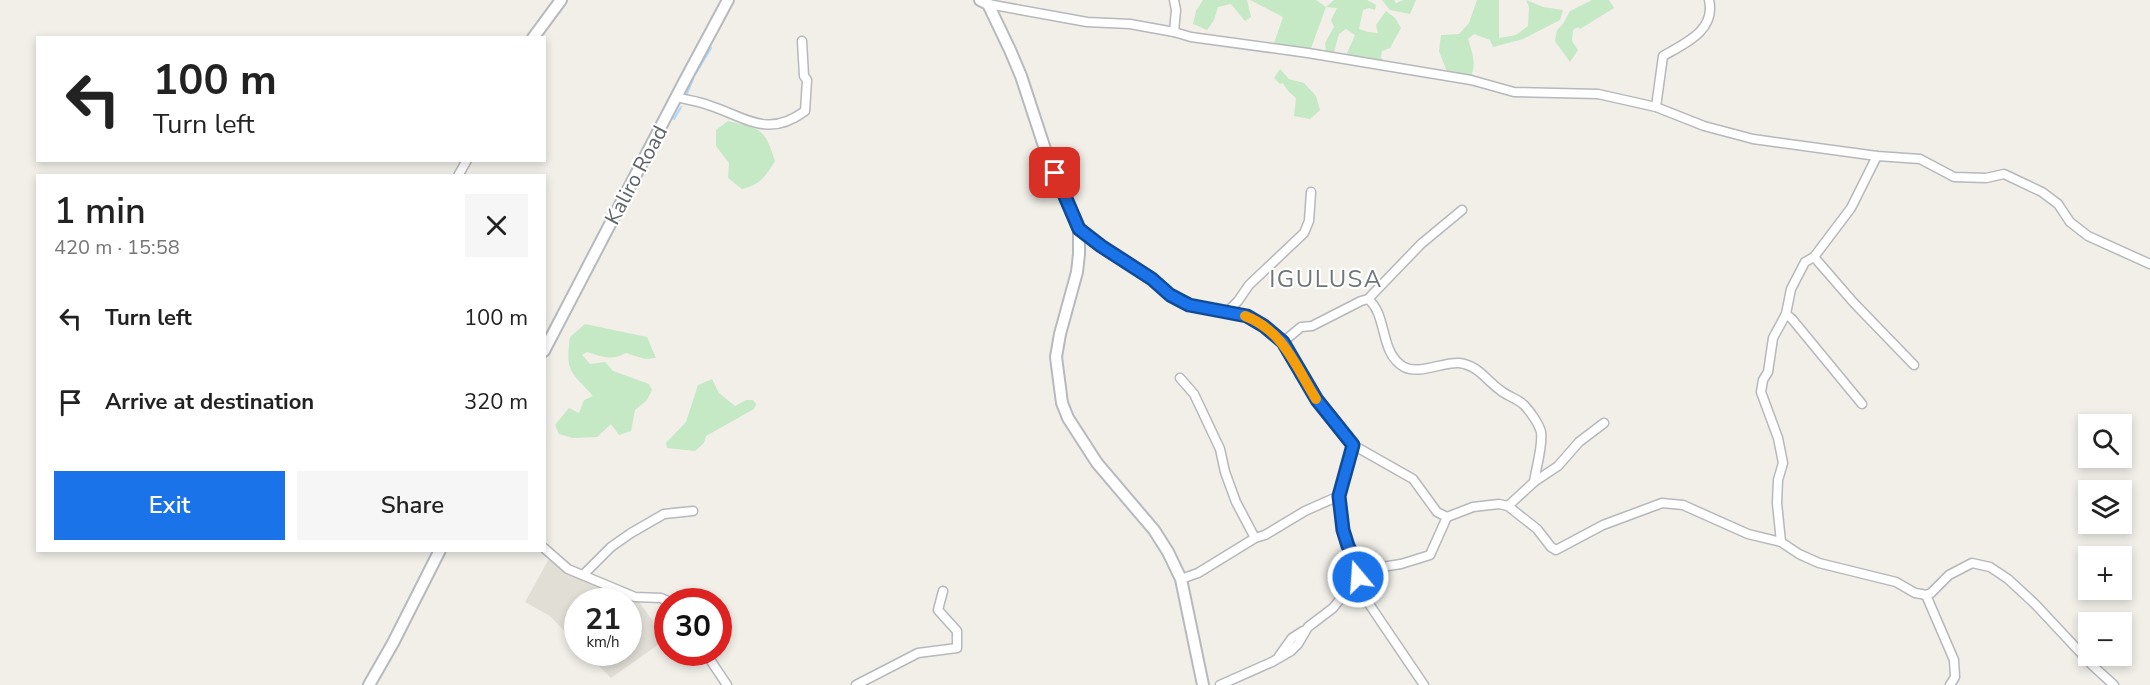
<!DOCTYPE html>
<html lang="en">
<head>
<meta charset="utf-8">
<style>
  body { margin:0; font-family:"Nunito Sans",sans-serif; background:#f6f6f6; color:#222; height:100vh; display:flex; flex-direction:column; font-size:22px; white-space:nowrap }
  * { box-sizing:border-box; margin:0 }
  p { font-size:20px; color:#767676 }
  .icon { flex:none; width:33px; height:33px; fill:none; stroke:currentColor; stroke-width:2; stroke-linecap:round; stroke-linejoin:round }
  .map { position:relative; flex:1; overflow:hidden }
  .side { position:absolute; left:36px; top:174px; width:510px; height:378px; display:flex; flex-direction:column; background:#fff; border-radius:0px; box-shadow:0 3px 9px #0003 }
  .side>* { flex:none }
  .top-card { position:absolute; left:36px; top:36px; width:510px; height:126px; border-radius:0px; box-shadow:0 3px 9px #0003; background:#fff; color:#222; overflow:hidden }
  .tools { position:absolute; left:2078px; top:414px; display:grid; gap:12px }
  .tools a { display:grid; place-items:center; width:54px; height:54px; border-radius:0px; background:#fff; box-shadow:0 3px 9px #0003; font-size:30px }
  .speed { position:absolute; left:564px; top:588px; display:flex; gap:12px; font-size:30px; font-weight:700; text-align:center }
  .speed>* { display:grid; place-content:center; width:78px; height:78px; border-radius:50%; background:#fff; box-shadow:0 3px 9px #0003; line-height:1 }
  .speed small { font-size:15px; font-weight:400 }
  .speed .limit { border:9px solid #d22; background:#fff; color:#111 }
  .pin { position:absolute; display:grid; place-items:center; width:51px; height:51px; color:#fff; margin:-26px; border-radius:12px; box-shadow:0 3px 9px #0006 }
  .me { position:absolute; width:66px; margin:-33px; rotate:342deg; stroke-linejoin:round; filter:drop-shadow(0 0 4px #0008) }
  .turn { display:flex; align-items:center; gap:21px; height:126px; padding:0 18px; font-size:27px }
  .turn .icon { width:78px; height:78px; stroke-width:2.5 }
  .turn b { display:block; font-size:42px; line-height:51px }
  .round { display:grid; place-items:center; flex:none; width:63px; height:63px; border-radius:0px; background:#f6f6f6 }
  .headline { display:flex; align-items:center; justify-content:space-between; height:102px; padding:0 18px }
  h1 { font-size:36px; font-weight:600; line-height:45px }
  .button { display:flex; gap:12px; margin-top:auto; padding:12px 18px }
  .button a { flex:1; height:69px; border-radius:0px; background:#1a73e8; color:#fff; font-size:24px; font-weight:600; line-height:69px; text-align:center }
  .button a+a { background:#f6f6f6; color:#222 }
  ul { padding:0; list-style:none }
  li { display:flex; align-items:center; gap:18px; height:84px; padding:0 18px }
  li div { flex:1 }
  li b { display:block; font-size:22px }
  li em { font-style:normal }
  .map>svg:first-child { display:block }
</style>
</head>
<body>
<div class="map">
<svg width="2150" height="685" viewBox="0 0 2150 685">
  <rect width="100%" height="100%" fill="#f1efe8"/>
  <polygon fill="#e1ded6" points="549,559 566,572 639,602 666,639 611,678 586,653 628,652 628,602 578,602 577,644 550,616 525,602"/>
  <g fill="#c5e8c5">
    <polygon points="1203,0 1247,0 1251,17 1245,21 1231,4 1218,7 1214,20 1207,30 1193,24 1196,11"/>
    <polygon points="1250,0 1316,0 1326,7 1334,0 1367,0 1376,5 1375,10 1369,8 1363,10 1359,29 1368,32 1378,33 1376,25 1386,11 1395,18 1401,28 1390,48 1382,51 1381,58 1387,64 1345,58 1355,35 1346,29 1339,34 1334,52 1326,52 1325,43 1334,27 1331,20 1337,8 1326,7 1310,51 1273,46 1283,17"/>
    <polygon points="1382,0 1394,0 1396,3 1404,0 1416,0 1410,14 1390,10"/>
    <path d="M 1477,0 L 1499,0 L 1499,38 L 1516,35 L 1528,26 L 1529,7 L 1526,0 L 1543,7 L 1563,10 L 1560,20 L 1523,39 L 1493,47 L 1490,40 L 1474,34 L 1468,39 C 1473,55 1477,66 1469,81 L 1449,77 L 1439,51 L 1441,35 L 1459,34 L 1469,23 Z"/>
    <polygon points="1592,0 1609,0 1614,8 1580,29 1578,27 1573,30 1572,41 1578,50 1570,62 1555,41 1557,30 1563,24 1570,11"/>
    <polygon points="1280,69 1289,79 1304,83 1316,96 1320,110 1310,119 1294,116 1296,98 1288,91 1283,83 1280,84 1274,78"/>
    <path d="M 728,121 C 762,129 764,128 775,161 C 766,176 760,185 742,189 L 728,178 L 729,163 L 716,146 L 716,130 Z"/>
    <path d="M 585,324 L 647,337 L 656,358 L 645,359 L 626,353 C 611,361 603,357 587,352 L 582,355 L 590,364 L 605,362 L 613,371 L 649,384 L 652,390 L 647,400 L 635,410 L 631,431 L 619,435 L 611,424 L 597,437 L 573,438 L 559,434 L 555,425 L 569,408 L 579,413 L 584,400 L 593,396 C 571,371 565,373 570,337 Z"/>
    <polygon points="712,379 719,393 735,406 746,400 753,400 756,404 754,409 706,436 704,443 695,451 667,448 666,443 686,422 698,385"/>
  </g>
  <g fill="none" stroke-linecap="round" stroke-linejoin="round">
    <g stroke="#aadaff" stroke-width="2">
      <polyline points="696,73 711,48"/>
      <polyline points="686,96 693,79"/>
      <polyline points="674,119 681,107"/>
    </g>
    <defs>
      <g id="street">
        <polyline points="1174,0 1176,10 1174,32"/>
        <polyline points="988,4 1087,22 1130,24 1174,32 1191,37 1308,53 1471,80 1514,92 1598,94 1656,107 1704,126 1753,139 1877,156 1920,159 1954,177 1986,178 2004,174 2042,192 2058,204 2070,222 2088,236 2150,264"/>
        <path d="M 676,97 C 687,100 698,101 708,105 C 746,117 767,139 805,111 L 807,80 L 804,76 L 802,41"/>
        <path d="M 1656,107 L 1663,56 C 1686,43 1716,30 1709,0"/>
        <polyline points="458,176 467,160"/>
        <polyline points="1079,229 1152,279 1170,295 1189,305 1247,316 1264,326 1283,342 1317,400 1353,445 1413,479 1437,512 1447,517 1473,507 1499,504 1508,506 1537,529 1551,547 1556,550 1603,525 1662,503 1683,505 1748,534 1781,542 1799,554 1819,563 1896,582 1915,593 1921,594 1926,595 1931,593 1949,575 1972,563 1990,567 2008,579 2035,604 2093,666 2114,685"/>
        <polyline points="1814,257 1854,303 1914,365"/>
        <path d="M 1368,299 C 1388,315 1379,353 1404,367 C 1419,375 1442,362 1459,363 C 1478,365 1486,380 1500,390 C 1507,396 1518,399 1524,405 C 1530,411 1539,424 1541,432 C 1543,446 1536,468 1534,482"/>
        <polyline points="1227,312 1238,301 1249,285 1304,233 1309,221 1311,192"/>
        <polyline points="1786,314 1792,319 1862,404"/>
        <polyline points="1283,342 1301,327 1312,326 1361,301 1368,299 1421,244 1462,210"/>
        <polyline points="1180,378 1194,394 1220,449 1225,472 1236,502 1255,538"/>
        <polyline points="1353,445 1339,496 1343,530 1348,546 1357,564 1363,595 1424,685"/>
        <polyline points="1508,506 1534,482 1558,466 1579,442 1604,423"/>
        <polyline points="1781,542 1777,503 1778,480 1783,463 1778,438 1761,392 1763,380 1768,372 1773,338 1786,314 1791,289 1805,262 1814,257 1851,208 1877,156"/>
        <polyline points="544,548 568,569 635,597 661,598 670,602"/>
        <polyline points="583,575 611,547 631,533 664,514 693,511"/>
        <polyline points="1181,579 1198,573 1255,538 1265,535 1305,511 1339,496"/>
        <polyline points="1926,595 1954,660 1955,677 1950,685"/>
        <polyline points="705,652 727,685"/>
        <polyline points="1279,656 1292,638 1303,631"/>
        <polyline points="856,685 918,653 957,648 957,631 938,610 943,591"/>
        <polyline points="1220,685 1272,662 1291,651 1298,644 1308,627 1333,608 1358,577 1369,569 1401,564 1430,555 1447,517"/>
      </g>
      <g id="secondary">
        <polyline points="980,0 988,4 1010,50 1021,76 1046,152 1079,229 1079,254 1077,272 1060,334 1056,357 1062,403 1068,418 1097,463 1154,530 1168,552 1181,579 1203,685"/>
        <polyline points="533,38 561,0"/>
        <polyline points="544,351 683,84 728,0"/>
        <polyline points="369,685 393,643 440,550"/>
      </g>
    </defs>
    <use href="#street" stroke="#b5b8bc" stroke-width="11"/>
    <use href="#secondary" stroke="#b6babf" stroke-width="14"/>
    <use href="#street" stroke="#fff" stroke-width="8"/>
    <use href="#secondary" stroke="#fff" stroke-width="10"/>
  </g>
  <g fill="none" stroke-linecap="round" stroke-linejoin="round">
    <defs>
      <polyline id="route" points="1055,173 1079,229 1101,246 1152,279 1170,295 1189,305 1247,316 1264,326 1283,342 1317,400 1353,445 1339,496 1343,530 1348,546 1357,564 1358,577"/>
    </defs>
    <use href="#route" stroke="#114b97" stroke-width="15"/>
    <use href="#route" stroke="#1a73e8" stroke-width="10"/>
    <path stroke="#f59e0b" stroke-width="10" d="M 1245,316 C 1283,330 1296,367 1316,399"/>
  </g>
  <g text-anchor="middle" stroke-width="4.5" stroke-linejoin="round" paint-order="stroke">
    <g font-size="21" fill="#5f6368" stroke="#fff">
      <text transform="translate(636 175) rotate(-62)" y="7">Kaliro Road</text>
    </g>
    <g font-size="24" letter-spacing="1.5" fill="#70757a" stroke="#fff">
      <text x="1326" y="287">IGULUSA</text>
    </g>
  </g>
</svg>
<div class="tools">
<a><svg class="icon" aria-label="search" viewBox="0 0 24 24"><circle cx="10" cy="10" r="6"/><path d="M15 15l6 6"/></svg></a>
<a><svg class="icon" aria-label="layers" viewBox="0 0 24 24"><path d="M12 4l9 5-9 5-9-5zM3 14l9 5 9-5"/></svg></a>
<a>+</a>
<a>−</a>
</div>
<div class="speed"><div>21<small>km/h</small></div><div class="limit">30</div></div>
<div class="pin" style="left:1055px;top:173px;background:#d93025"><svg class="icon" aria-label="arrive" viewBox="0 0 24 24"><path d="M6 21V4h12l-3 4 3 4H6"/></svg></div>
<svg class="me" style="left:1358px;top:577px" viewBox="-20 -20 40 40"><circle r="17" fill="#1a73e8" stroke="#fff" stroke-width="3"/><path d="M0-11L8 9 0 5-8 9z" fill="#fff"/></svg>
<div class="top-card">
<div class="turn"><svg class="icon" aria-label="left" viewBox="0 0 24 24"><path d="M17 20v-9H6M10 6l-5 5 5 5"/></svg><div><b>100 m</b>Turn left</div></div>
</div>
<section class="side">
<div class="headline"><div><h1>1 min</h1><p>420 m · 15:58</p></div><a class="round"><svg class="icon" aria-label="close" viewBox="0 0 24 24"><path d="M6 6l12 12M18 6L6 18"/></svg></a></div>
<ul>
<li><svg class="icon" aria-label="left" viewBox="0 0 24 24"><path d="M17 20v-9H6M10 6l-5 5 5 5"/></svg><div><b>Turn left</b></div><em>100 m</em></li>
<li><svg class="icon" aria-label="arrive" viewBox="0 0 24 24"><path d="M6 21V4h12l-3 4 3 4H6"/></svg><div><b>Arrive at destination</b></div><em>320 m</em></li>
</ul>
<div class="button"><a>Exit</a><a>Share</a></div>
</section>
</div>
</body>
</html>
